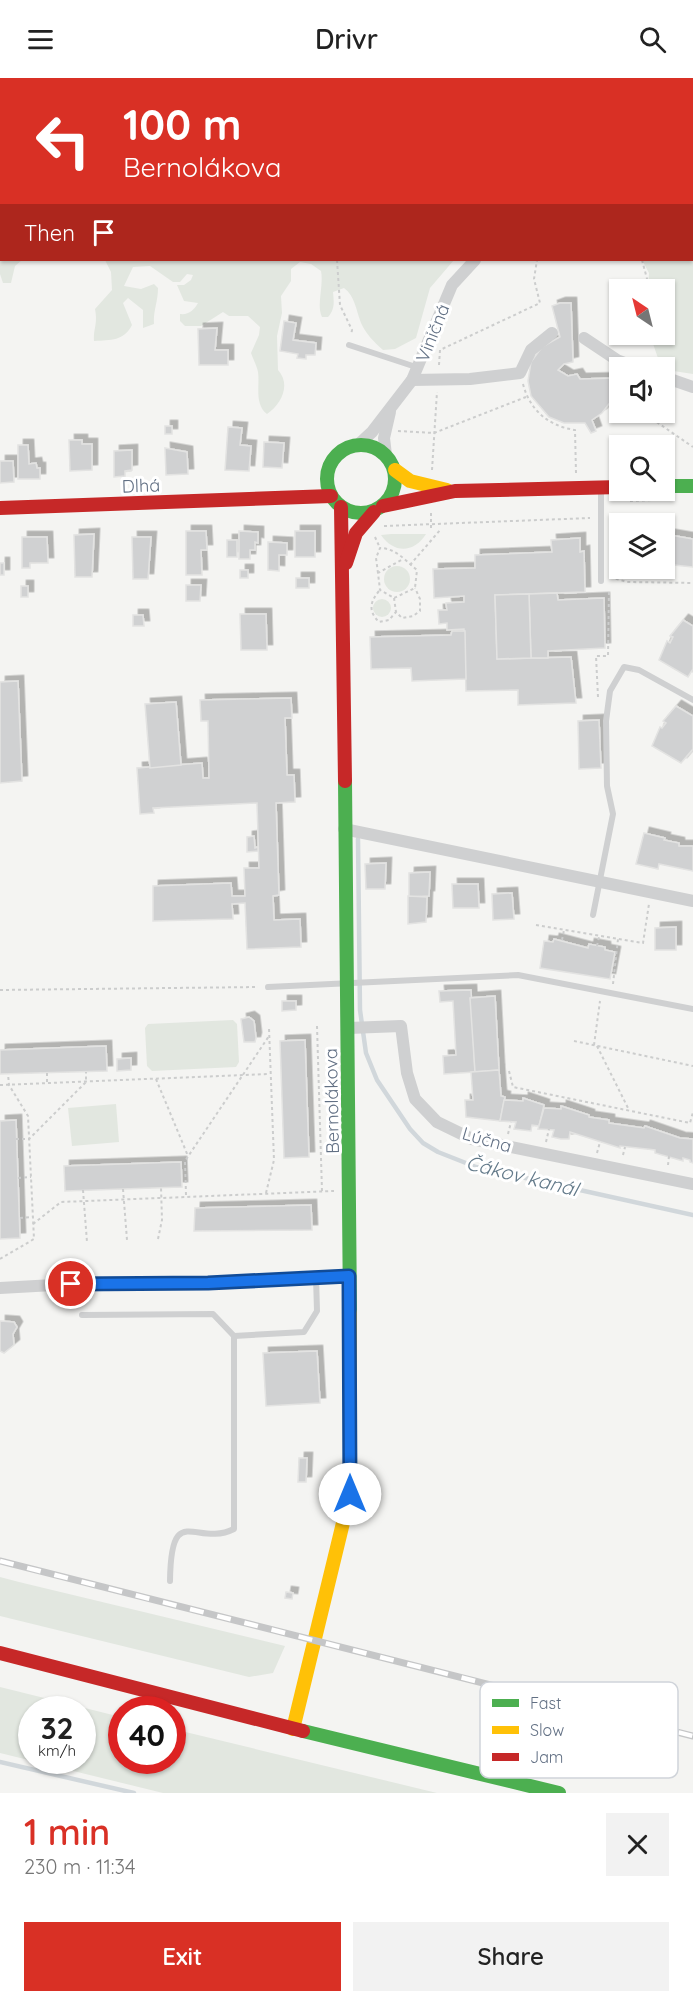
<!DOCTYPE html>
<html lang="en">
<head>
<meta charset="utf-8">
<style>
  body { margin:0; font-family:Quicksand,sans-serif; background:#f2f2f2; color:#222; height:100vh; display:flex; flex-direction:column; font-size:22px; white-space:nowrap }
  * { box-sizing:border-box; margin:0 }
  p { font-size:20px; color:#767676 }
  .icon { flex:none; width:33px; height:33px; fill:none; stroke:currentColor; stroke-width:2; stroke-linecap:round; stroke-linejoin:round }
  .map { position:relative; height:1715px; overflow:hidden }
  .details { display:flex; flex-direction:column; background:#fff; flex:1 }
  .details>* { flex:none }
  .hud { position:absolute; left:0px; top:0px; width:693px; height:183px; box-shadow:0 2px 4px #0004; background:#d93025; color:#fff; overflow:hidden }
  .needle { width:39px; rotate:325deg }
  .tools { position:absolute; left:609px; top:201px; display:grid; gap:12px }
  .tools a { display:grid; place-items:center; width:66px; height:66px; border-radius:0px; background:#fff; box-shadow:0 2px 4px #0004; font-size:30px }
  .speed { position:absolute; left:18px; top:1618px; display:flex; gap:12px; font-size:30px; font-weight:700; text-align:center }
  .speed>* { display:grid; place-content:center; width:78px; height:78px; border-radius:50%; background:#fff; box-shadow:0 2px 4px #0004; line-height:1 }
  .speed small { font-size:15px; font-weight:400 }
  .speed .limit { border:9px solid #d22; background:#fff; color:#111 }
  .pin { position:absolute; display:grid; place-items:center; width:51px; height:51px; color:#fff; margin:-26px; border:3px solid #fff; border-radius:50%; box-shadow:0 2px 6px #0007 }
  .me { position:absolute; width:66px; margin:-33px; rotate:0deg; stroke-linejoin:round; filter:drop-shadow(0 0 4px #0008) }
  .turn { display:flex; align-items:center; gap:21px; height:126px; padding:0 24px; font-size:27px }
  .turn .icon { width:78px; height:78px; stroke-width:2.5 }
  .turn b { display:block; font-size:42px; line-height:51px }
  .then { display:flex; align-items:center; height:57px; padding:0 24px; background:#0003; gap:12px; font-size:22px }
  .round { display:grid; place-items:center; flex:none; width:63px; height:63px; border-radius:0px; background:#f2f2f2 }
  .summary { display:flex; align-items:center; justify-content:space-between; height:102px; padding:0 24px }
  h1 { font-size:36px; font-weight:600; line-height:45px; color:#d93025 }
  .action { display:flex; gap:12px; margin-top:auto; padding:12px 24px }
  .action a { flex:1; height:69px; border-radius:0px; background:#d93025; color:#fff; font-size:24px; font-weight:600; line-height:69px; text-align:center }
  .action a+a { background:#f2f2f2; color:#222 }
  header { display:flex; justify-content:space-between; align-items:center; height:78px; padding:0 24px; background:#fff; font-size:27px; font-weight:600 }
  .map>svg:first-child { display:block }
</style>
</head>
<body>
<header><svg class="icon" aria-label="menu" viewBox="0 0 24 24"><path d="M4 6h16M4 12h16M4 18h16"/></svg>Drivr<svg class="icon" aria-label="search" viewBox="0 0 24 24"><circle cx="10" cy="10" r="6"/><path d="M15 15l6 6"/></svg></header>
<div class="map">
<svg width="693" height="1715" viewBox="0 0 693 1715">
  <defs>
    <filter id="shadow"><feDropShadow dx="5.5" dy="-5.5" stdDeviation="0" flood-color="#0004"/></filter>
  </defs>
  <rect width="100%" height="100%" fill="#f4f4f2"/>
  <g fill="#e2e7e0" fill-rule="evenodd">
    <polygon points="0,0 688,0 2,2 2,182 22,182 15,188 11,205 3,205 0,196"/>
    <polygon points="692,133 693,133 693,296 667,292 660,286 650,257 664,256 664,212 648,211 649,195 642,182 692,182"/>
    <path d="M 91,182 L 454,182 L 430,210 L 416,260 L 395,271 L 383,272 C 374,264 366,256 361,245 C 356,232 355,218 344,210 L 333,214 C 334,224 335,231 328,239 L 322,239 C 316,227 324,208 321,193 L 311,186 L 300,184 L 291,191 L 291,203 L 281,218 L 282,235 L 277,258 L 278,292 C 291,306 282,326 267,336 C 254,326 260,307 258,294 C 257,288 253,281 251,275 L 259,257 L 260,249 L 248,238 L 229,238 L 223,234 L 201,248 L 185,248 L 180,243 L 180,236 C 189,237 194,232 198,225 L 184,223 L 177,207 L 184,207 L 191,202 L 193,197 L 187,196 L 180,204 L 173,204 L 150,188 L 133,189 L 124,208 L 141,211 L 154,206 L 158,210 C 158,224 153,233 154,246 L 143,250 L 143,232 L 128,220 L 123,225 L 132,247 C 124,263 111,262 94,263 C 93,251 98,246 95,231 L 112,212 L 111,194 L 105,182 Z"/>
    <path d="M 391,456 L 426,456 C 414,475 394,476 381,457 Z"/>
    <circle cx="397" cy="501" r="13"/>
    <circle cx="382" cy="530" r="9"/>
    <polygon points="233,942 237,946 239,984 236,989 152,993 147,988 145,950 148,946"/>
    <polygon points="116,1026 119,1064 72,1068 68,1030"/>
    <polygon points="0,1499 19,1504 285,1568 273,1595 249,1599 0,1538"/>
    <path d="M 0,1609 L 121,1639 L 122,1683 L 172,1683 L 173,1651 L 437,1715 L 163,1715 L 0,1675 ZM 32,1632 L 82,1632 L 82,1683 L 32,1683 Z"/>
  </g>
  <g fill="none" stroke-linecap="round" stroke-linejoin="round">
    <g stroke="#d1d7db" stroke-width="4.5">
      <polyline points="358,761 360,932 366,975 377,1002 410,1051 423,1065 438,1074 476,1089 693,1137"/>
      <polyline points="0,1684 134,1715"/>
    </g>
  </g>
  <g fill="#d0d1d2" stroke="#e3e3e2" stroke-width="1.5" filter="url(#shadow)">
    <polygon points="560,225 571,225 573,284 564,286 558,292 568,298 577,296 580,301 617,300 612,322 602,335 592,342 596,353 591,355 585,345 564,345 549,339 531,318 528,303 531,284 542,269 560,259 552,228"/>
    <polygon points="284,243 296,245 293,262 316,265 315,277 306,277 306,281 297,280 298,276 280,273"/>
    <polygon points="217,250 215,272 228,272 228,287 199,287 198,251"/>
    <rect x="165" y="348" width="7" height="8"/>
    <polygon points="228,349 242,350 240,367 251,368 249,393 225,392"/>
    <polygon points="69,362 82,362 82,366 92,366 92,392 70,393"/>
    <polygon points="264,364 284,365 282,390 263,389"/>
    <polygon points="18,367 28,367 29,386 36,385 37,390 40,390 40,401 18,401"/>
    <polygon points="165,370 187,374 188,396 166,397"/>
    <polygon points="132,372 132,392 125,393 125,398 114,399 114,373"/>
    <polygon points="0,383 13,383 14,404 0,405"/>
    <polygon points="186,453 206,453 207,472 201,472 202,497 186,497"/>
    <polygon points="239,453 258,454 258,465 255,464 255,472 250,472 250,481 239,481"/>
    <rect x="295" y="453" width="20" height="26"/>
    <polygon points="94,456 92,499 75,499 74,457"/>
    <polygon points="670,457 693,461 693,489 664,486 664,460 670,460"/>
    <polygon points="22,459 47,459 48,485 30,485 30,490 22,490"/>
    <polygon points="132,459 151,459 148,501 133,501"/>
    <polygon points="580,460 580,474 584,473 585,514 495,517 497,581 571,579 576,625 518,627 518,612 466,613 464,551 447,552 447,545 439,546 438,532 447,532 446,525 464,524 464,518 434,520 433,491 475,490 475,477 552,474 551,462"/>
    <rect x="227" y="462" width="10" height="17"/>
    <polygon points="268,464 287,465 287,477 279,477 279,493 268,492"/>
    <rect x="0" y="485" width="4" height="12"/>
    <rect x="240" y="492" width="8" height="8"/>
    <rect x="296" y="500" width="13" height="10"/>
    <polygon points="186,507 201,507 200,523 186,523"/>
    <rect x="21" y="508" width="7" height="11"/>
    <polygon points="557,515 558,522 604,520 605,570 548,573 548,580 531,580 529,516"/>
    <polygon points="529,516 531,580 497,581 495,517"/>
    <polygon points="240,536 266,536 267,572 241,572"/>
    <polygon points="133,537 143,537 144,548 133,548"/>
    <polygon points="683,542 693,548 693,591 688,599 659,582 667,563 670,565 673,559 670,558"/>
    <polygon points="452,553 465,553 466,601 412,603 411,590 371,591 370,559 451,557"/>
    <polygon points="18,603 22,703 0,705 0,604"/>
    <polygon points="291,620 292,640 285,640 287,697 294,697 295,724 276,725 279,817 273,818 274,842 300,841 301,869 247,871 245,825 232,826 233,841 153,843 153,808 231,805 232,818 245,818 244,790 259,790 257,725 153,730 154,735 140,736 137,690 202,685 203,700 209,700 208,643 201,643 200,622"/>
    <polygon points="176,624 181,687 150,690 145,626"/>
    <polygon points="676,628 693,638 693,671 681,685 652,668 660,649 662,650 666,645 663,643"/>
    <polygon points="599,642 601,690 579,691 578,643"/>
    <polygon points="644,755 665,760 664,762 679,765 679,768 693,768 693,793 659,786 658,791 636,786"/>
    <polygon points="254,758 255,770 258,769 258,773 247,774 247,759"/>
    <polygon points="386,785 385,811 366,811 365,786"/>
    <polygon points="430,794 429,818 409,819 409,795"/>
    <polygon points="452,806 478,806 479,830 453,830"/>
    <polygon points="512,815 514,841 493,842 492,816"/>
    <polygon points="408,818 427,819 426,844 408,846"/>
    <polygon points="676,849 676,872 655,872 655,850"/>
    <polygon points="554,861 588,870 589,866 605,869 605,872 615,874 610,901 540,890 544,863 553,864"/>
    <polygon points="471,912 475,994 444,996 443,978 456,977 453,923 440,924 439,913"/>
    <polygon points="495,918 499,992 475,994 470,920"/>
    <polygon points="282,923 296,923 296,932 282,933"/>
    <polygon points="249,939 254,943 256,960 255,964 244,964 241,941"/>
    <polygon points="305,962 309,1079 284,1080 280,963"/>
    <polygon points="106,968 107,993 0,996 0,972"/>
    <polygon points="131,980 131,992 117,993 117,981"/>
    <polygon points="499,992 501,1018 505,1019 500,1043 466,1039 465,1022 473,1022 471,994"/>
    <polygon points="523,1020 544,1027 539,1048 532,1047 531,1053 514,1051 516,1044 500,1043 504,1022 523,1023"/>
    <polygon points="561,1028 589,1037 589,1039 609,1042 609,1045 644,1050 645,1048 680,1060 693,1061 693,1085 690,1084 690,1082 683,1080 683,1083 655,1075 655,1072 620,1068 620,1070 570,1054 569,1061 561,1061 552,1059 554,1052 538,1051 544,1030 561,1031"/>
    <polygon points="16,1042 20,1160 0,1161 0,1043"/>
    <polygon points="181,1084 182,1109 65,1113 64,1088"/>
    <polygon points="311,1127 312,1152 194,1153 195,1130"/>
    <polygon points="0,1243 14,1244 17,1249 13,1256 14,1267 4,1275 0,1273"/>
    <polygon points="317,1273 320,1325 266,1328 263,1275"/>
    <polygon points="299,1380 307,1380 306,1404 298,1404"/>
    <polygon points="286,1514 293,1515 292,1521 285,1520"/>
  </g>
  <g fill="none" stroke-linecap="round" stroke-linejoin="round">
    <g stroke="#cccdcd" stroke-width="2" stroke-dasharray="3 3" stroke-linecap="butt">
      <polyline points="288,2 288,0"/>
      <polyline points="0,56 2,57"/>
      <polyline points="337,182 340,227 352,252 351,257"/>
      <polyline points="642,182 650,212"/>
      <polyline points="615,265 624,256"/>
      <polyline points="439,287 440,272 540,225 534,201 537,182"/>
      <path d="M 523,306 C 530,333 549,348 575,352 L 576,395"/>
      <polyline points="642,334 693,369"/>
      <polyline points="398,353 434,355 526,319"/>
      <polyline points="432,392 437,314"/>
      <polyline points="630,423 654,422"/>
      <polyline points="431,435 431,451"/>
      <polyline points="384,448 590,440"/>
      <polyline points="375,459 380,470"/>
      <polyline points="410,487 441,451"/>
      <path d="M 378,495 L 376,480 L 380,470 C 395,470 405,482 417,492 L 415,510 L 394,520 L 380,512 L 378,495 L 403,481"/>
      <polyline points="610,499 627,504 693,505"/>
      <path d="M 379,513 C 370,524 368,533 379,544 L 389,542 L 396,534"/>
      <polyline points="394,520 396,534 402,540 413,538 420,533 420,521 415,510"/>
      <polyline points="598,619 596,578 608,578 609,511"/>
      <polyline points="536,847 643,865 649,826"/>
      <polyline points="562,862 564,852"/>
      <polyline points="597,868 599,859"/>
      <polyline points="613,906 618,861"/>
      <polyline points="0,912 258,909"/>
      <polyline points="317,948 322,1113"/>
      <polyline points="574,963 693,988"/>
      <polyline points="594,967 600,923"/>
      <polyline points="597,968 629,1032"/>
      <polyline points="509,993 513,1009 690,1045 693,1034"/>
      <polyline points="47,995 47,1005"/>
      <polyline points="156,1001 188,1078"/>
      <polyline points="0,1007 269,996"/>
      <polyline points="508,1056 511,1044"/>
      <polyline points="16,1061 29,1061 86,1004 86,994"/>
      <polyline points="546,1064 549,1051"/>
      <polyline points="597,1075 600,1064"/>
      <polyline points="623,1077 625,1069"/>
      <polyline points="668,1087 669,1078"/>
      <polyline points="18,1100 31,1099"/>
      <polyline points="123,1111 127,1162"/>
      <polyline points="83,1112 87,1164"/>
      <polyline points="266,1115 274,1082 269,950"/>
      <polyline points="186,1117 185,1083 269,958"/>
      <polyline points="20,1140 33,1139"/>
      <polyline points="33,1146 61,1124 334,1113"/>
      <polyline points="158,1161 162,1142 161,1109"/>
      <polyline points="0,1181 34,1161 28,1038 9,1007 8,996"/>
    </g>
    <g stroke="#cfd0d1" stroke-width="6">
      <polyline points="349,267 419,290"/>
      <polyline points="601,503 601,410"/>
      <polyline points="593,837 613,736 607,708 606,643 610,613 624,589 639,592 693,622"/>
      <polyline points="268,909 518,897 693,931"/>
      <polyline points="82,1237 213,1236 234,1258 304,1254 317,1233 316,1199"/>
      <path d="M 170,1503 C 171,1421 196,1470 234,1451 L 234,1258"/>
    </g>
    <g stroke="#cfd0d1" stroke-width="12">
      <polyline points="692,128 693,128"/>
      <polyline points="584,260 617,282 638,290"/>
      <polyline points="664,299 693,309"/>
      <polyline points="412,302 470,301 520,295 531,272 552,255"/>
      <polyline points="358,367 372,354 412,302 452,207 475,182"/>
      <polyline points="386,377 384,360 390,334"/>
      <polyline points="344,751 693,823"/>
      <polyline points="349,950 401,948 407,995 415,1021 437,1044 472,1061 693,1106"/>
      <polyline points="0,1210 71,1206 208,1205 349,1198"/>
    </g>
    <g stroke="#4caf50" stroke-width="14">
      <circle cx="361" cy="401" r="34"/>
      <polyline points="664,408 693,408"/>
      <polyline points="345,703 350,1235"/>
      <polyline points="303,1653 559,1715"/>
    </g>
    <g stroke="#ffc107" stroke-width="14">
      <polyline points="395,392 410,403 447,412"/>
      <polyline points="293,1651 350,1416 350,1235"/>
    </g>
    <g stroke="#c62828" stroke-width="14">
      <polyline points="383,428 455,413 620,409"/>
      <polyline points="341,429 345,703"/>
      <polyline points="0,430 331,418"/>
      <polyline points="346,485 356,455 374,434"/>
      <polyline points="0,1575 303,1653"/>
    </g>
    <defs>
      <polyline id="rail" points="0,1483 693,1658"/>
    </defs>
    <use href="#rail" stroke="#c5c6c7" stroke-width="7"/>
    <use href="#rail" stroke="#fff" stroke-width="4.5" stroke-dasharray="14" stroke-linecap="butt"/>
  </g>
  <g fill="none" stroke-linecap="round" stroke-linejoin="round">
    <defs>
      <polyline id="route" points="71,1206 208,1205 349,1198 350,1416"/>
    </defs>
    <use href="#route" stroke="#114b97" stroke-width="15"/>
    <use href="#route" stroke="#1a73e8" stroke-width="10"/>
  </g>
  <g text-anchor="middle" stroke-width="6" stroke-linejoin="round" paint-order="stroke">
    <g font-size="18" fill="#627084" stroke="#fff">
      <text transform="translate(433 255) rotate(-68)" y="6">Viničná</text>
      <text transform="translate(141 408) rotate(-2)" y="6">Dlhá</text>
      <text transform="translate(332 1023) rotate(-91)" y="6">Bernolákova</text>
      <text transform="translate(487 1062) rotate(16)" y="6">Lúčna</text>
    </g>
    <g font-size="20" font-style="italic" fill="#627989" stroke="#fff">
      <text transform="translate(522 1098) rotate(14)" y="7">Čákov kanál</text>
    </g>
  </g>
  <rect x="480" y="1604" width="198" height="96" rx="9" fill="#fff" stroke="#d0d4da" stroke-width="1.5"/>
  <rect x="492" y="1621" width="27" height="8" fill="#4caf50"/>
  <rect x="492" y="1648" width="27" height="8" fill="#ffc107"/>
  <rect x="492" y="1675" width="27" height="8" fill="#c62828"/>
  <g font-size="16" fill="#627084">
    <text x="530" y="1631">Fast</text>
    <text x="530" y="1658">Slow</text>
    <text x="530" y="1685">Jam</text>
  </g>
</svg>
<div class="tools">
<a><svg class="needle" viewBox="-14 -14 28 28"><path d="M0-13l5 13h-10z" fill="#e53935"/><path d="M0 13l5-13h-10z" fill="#767676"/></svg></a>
<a><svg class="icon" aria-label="sound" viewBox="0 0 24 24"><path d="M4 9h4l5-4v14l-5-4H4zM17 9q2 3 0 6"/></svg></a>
<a><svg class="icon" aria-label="search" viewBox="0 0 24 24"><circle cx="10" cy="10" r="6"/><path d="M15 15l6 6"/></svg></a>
<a><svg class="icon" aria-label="layers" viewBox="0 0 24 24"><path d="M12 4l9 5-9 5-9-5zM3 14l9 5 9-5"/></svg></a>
</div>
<div class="speed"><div>32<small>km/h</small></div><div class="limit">40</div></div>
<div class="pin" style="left:71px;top:1206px;background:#d93025"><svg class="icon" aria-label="arrive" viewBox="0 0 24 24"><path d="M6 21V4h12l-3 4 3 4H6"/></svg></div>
<svg class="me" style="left:350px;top:1416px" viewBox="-20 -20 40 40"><circle r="19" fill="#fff"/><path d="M0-13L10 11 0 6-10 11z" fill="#1a73e8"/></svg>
<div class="hud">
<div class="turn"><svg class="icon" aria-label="left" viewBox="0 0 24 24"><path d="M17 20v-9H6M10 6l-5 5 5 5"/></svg><div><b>100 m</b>Bernolákova</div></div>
<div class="then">Then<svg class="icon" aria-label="arrive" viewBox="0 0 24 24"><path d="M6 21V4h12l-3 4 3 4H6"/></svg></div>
</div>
</div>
<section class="details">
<div class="summary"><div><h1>1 min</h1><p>230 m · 11:34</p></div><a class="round"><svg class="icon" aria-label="close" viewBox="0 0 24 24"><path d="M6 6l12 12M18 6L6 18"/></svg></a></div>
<div class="action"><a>Exit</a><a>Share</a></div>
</section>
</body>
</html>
